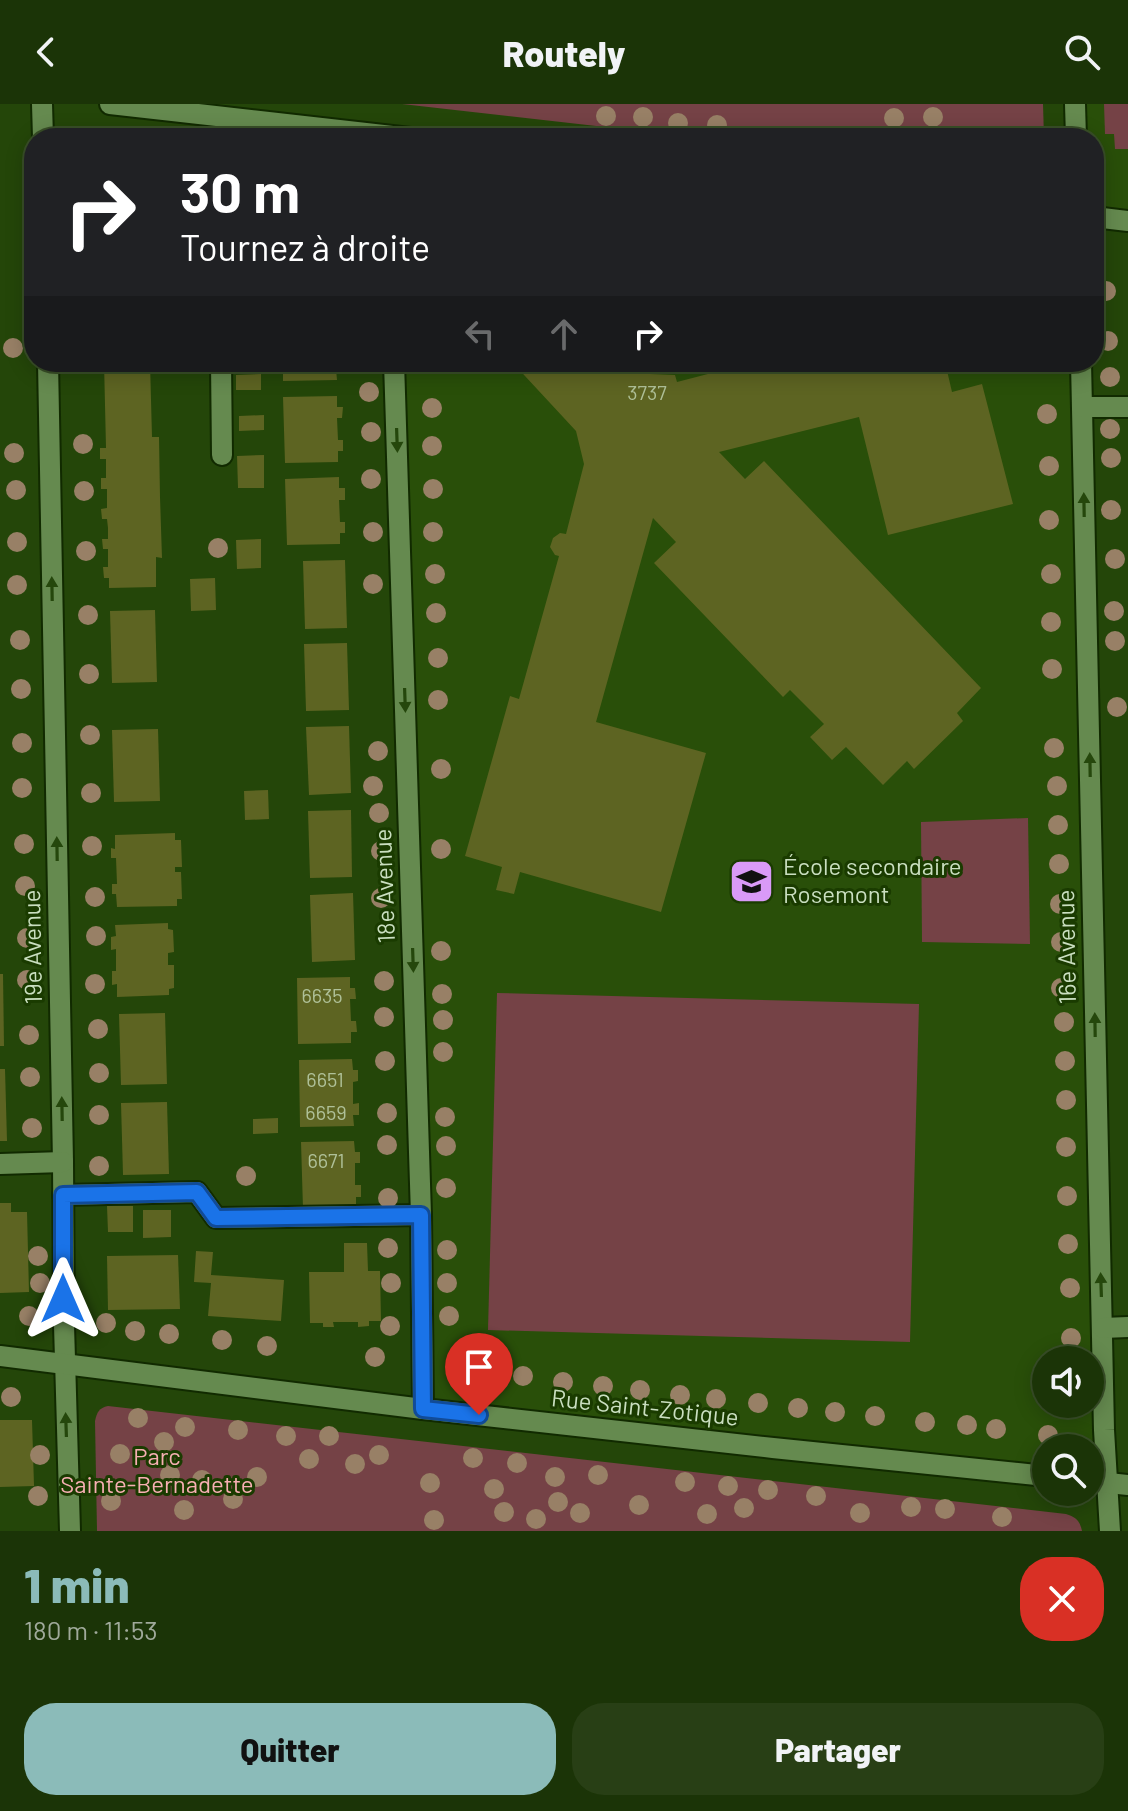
<!DOCTYPE html>
<html lang="fr">
<head>
<meta charset="utf-8">
<style>
  body { margin:0; font-family:Barlow,sans-serif; background:#283f15; color:#f1f3f6; height:100vh; display:flex; flex-direction:column; font-size:30px; white-space:nowrap }
  * { box-sizing:border-box; margin:0 }
  p { font-size:26px; color:#a0aa9b }
  .icon { flex:none; width:44px; height:44px; fill:none; stroke:currentColor; stroke-width:2; stroke-linecap:round; stroke-linejoin:round }
  .map { position:relative; height:1427px; overflow:hidden }
  .side { display:flex; flex-direction:column; background:#1b3407; flex:1 }
  .side>* { flex:none }
  .guide { position:absolute; left:24px; top:24px; width:1080px; height:244px; border-radius:32px; box-shadow:0 4px 20px #0003,0 0 0 2px #394f28; background:#202124; color:#fff; overflow:hidden }
  .fabs { position:absolute; left:1032px; top:1242px; display:grid; gap:16px }
  .fabs a { display:grid; place-items:center; width:72px; height:72px; border-radius:50%; background:#1b3407; box-shadow:0 4px 20px #0003,0 0 0 2px #394f28; font-size:40px }
  .pin { position:absolute; display:grid; place-items:center; width:68px; height:68px; color:#fff; margin:-82px -34px; border-radius:50% 50% 50% 0; rotate:-45deg; box-shadow:0 0 8px #0007 }
  .pin .icon { rotate:45deg }
  .me { position:absolute; width:88px; margin:-44px; rotate:0deg; stroke-linejoin:round; filter:drop-shadow(0 0 6px #0008) }
  .turn { display:flex; align-items:center; gap:28px; height:168px; padding:0 24px; font-size:36px }
  .turn .icon { width:104px; height:104px; stroke-width:2.5 }
  .turn b { display:block; font-size:56px; line-height:68px }
  .lanes { display:flex; align-items:center; height:76px; padding:0 24px; background:#0003; justify-content:center; gap:40px; direction:ltr }
  .lanes .off { opacity:.35 }
  .round { display:grid; place-items:center; flex:none; width:84px; height:84px; border-radius:32px; background:#283f15 }
  .overview { display:flex; align-items:center; justify-content:space-between; height:136px; padding:0 24px }
  h1 { font-size:48px; font-weight:800; line-height:60px; color:#8bbbb9 }
  .button { display:flex; gap:16px; margin-top:auto; padding:16px 24px }
  .button a { flex:1; height:92px; border-radius:32px; background:#8bbbb9; color:#111; font-size:32px; font-weight:800; line-height:92px; text-align:center }
  .button a+a { background:#283f15; color:#f1f3f6 }
  header { display:flex; justify-content:space-between; align-items:center; height:104px; padding:0 24px; background:#1b3407; font-size:36px; font-weight:800 }
  .map>svg:first-child { display:block }
</style>
</head>
<body>
<header><svg class="icon" aria-label="back" viewBox="0 0 24 24"><path d="M15 5l-7 7 7 7"/></svg>Routely<svg class="icon" aria-label="search" viewBox="0 0 24 24"><circle cx="10" cy="10" r="6"/><path d="M15 15l6 6"/></svg></header>
<div class="map">
<svg width="1128" height="1427" viewBox="0 0 1128 1427">
  <rect width="100%" height="100%" fill="#244609"/>
  <g fill="#294f09" fill-rule="evenodd">
    <polygon points="1075,0 1128,0 1128,117 1094,113 1094,34 1076,34"/>
    <path d="M 397,258 L 1081,258 L 1107,1379 L 1090,1377 L 1090,1344 L 1046,1344 L 1046,1373 L 423,1305 ZM 1046,1256 L 1090,1256 L 1090,1300 L 1046,1300 Z"/>
  </g>
  <g fill="#754246">
    <polygon points="402,0 1043,0 1044,34 702,34"/>
    <polygon points="1104,0 1128,0 1128,45 1115,45 1114,30 1105,30"/>
    <polygon points="1028,714 1030,840 922,838 921,718"/>
    <polygon points="497,889 919,900 910,1238 488,1226"/>
    <path d="M 108,1302 L 1066,1410 C 1076,1413 1080,1417 1082,1427 L 97,1427 L 95,1317 C 97,1308 99,1304 108,1302 Z"/>
  </g>
  <g fill="#5d6422">
    <polygon points="104,258 150,258 152,333 159,333 160,393 162,454 156,453 156,483 109,484 109,474 104,474 103,463 108,463 108,445 103,445 102,435 108,435 108,424 107,415 102,415 101,405 107,404 107,385 101,385 101,374 106,374 106,355 100,355 100,344 106,344"/>
    <polygon points="283,258 341,258 342,265 336,265 337,276 283,277"/>
    <polygon points="512,258 622,258 627,263 632,259 650,270 675,271 677,278 754,258 945,258 952,288 982,280 1013,400 888,431 859,313 719,348 745,375 764,357 981,584 957,609 963,617 914,665 907,657 883,681 846,643 832,656 810,633 824,620 790,586 783,593 654,459 676,438 653,414 596,618 706,649 661,808 520,768 514,790 496,786 502,763 465,752 510,592 519,595 559,452 555,451 550,443 553,434 560,429 566,430 584,360 576,327"/>
    <polygon points="261,270 261,286 236,286 236,271"/>
    <polygon points="337,292 337,303 343,303 342,314 337,314 338,336 343,336 343,347 338,347 338,358 285,359 283,293"/>
    <polygon points="264,311 264,326 239,327 239,312"/>
    <polygon points="264,351 264,384 238,384 237,352"/>
    <polygon points="339,373 339,384 345,384 345,396 339,396 340,418 345,418 345,429 340,429 340,440 287,441 285,375"/>
    <polygon points="261,435 261,464 237,465 236,436"/>
    <polygon points="345,456 347,524 305,525 303,457"/>
    <polygon points="215,474 216,506 191,507 190,475"/>
    <polygon points="155,506 157,578 112,579 110,507"/>
    <polygon points="347,539 349,606 306,607 304,540"/>
    <polygon points="349,622 351,689 309,691 306,623"/>
    <polygon points="158,625 160,697 114,698 112,626"/>
    <polygon points="268,686 269,715 245,716 244,687"/>
    <polygon points="351,706 352,773 310,774 308,707"/>
    <polygon points="175,729 175,736 181,736 182,763 175,763 175,768 181,768 182,795 177,795 177,802 117,803 116,790 112,790 112,780 117,780 116,754 111,754 111,744 115,745 115,731"/>
    <polygon points="353,789 355,856 312,858 310,791"/>
    <polygon points="168,819 168,825 173,826 174,848 168,849 168,861 174,861 174,884 169,885 169,891 117,893 117,880 112,881 112,867 116,867 116,845 111,846 111,833 116,832 115,821"/>
    <polygon points="0,870 3,870 4,942 0,942"/>
    <polygon points="350,873 350,884 355,884 356,895 350,895 351,917 356,917 357,928 351,928 351,939 298,940 297,874"/>
    <polygon points="165,909 167,980 121,981 119,910"/>
    <polygon points="352,955 353,966 358,966 358,977 353,978 353,1000 359,999 359,1011 353,1011 354,1022 300,1023 299,956"/>
    <polygon points="0,965 5,965 7,1037 0,1037"/>
    <polygon points="167,998 169,1070 123,1071 121,999"/>
    <polygon points="278,1014 278,1029 253,1030 253,1015"/>
    <polygon points="354,1037 355,1048 360,1048 360,1059 355,1059 355,1081 361,1081 361,1093 356,1093 356,1103 303,1105 301,1038"/>
    <polygon points="0,1099 11,1099 11,1108 27,1108 29,1188 0,1189"/>
    <polygon points="107,1102 133,1102 133,1128 108,1128"/>
    <polygon points="143,1106 171,1106 171,1133 143,1134"/>
    <polygon points="344,1139 367,1139 368,1167 380,1167 381,1217 369,1217 369,1222 358,1223 358,1218 333,1218 334,1223 323,1223 323,1219 310,1219 309,1168 344,1168"/>
    <polygon points="196,1147 213,1148 211,1171 284,1176 281,1217 208,1212 211,1179 194,1178"/>
    <polygon points="178,1151 180,1205 108,1206 107,1152"/>
    <polygon points="0,1316 32,1316 34,1382 0,1383"/>
  </g>
  <g fill="none" stroke-linecap="round" stroke-linejoin="round">
    <defs>
      <g id="minor">
        <polyline points="42,0 43,34"/>
        <polyline points="110,0 410,34"/>
        <polyline points="1075,0 1076,34"/>
        <polyline points="1094,113 1128,117"/>
        <polyline points="48,258 63,1058 64,1221 70,1427"/>
        <polyline points="221,258 222,351"/>
        <polyline points="394,258 421,1111 423,1305"/>
        <polyline points="1081,258 1104,1326 1110,1427"/>
        <polyline points="1082,303 1128,303"/>
        <polyline points="0,1060 63,1058"/>
        <polyline points="63,1091 197,1088 216,1114 421,1111"/>
        <polyline points="1103,1224 1128,1223"/>
        <polyline points="0,1252 423,1305 773,1344 1046,1372"/>
        <polyline points="1090,1377 1128,1381"/>
      </g>
    </defs>
    <use href="#minor" stroke="#112a00" stroke-width="24"/>
    <use href="#minor" stroke="#658a4f" stroke-width="20"/>
  </g>
  <g fill="#988066">
    <circle cx="606" cy="12" r="10"/>
    <circle cx="643" cy="13" r="10"/>
    <circle cx="933" cy="13" r="10"/>
    <circle cx="894" cy="14" r="10"/>
    <circle cx="678" cy="19" r="10"/>
    <circle cx="717" cy="21" r="10"/>
    <circle cx="1106" cy="187" r="10"/>
    <circle cx="1108" cy="237" r="10"/>
    <circle cx="13" cy="244" r="10"/>
    <circle cx="1110" cy="273" r="10"/>
    <circle cx="369" cy="288" r="10"/>
    <circle cx="432" cy="304" r="10"/>
    <circle cx="1047" cy="310" r="10"/>
    <circle cx="1110" cy="325" r="10"/>
    <circle cx="371" cy="328" r="10"/>
    <circle cx="83" cy="340" r="10"/>
    <circle cx="432" cy="342" r="10"/>
    <circle cx="14" cy="349" r="10"/>
    <circle cx="1111" cy="354" r="10"/>
    <circle cx="1049" cy="362" r="10"/>
    <circle cx="371" cy="375" r="10"/>
    <circle cx="433" cy="385" r="10"/>
    <circle cx="16" cy="386" r="10"/>
    <circle cx="84" cy="387" r="10"/>
    <circle cx="1111" cy="406" r="10"/>
    <circle cx="1049" cy="416" r="10"/>
    <circle cx="373" cy="428" r="10"/>
    <circle cx="433" cy="428" r="10"/>
    <circle cx="17" cy="438" r="10"/>
    <circle cx="218" cy="444" r="10"/>
    <circle cx="86" cy="447" r="10"/>
    <circle cx="1115" cy="455" r="10"/>
    <circle cx="435" cy="470" r="10"/>
    <circle cx="1051" cy="470" r="10"/>
    <circle cx="373" cy="480" r="10"/>
    <circle cx="17" cy="481" r="10"/>
    <circle cx="1114" cy="507" r="10"/>
    <circle cx="436" cy="509" r="10"/>
    <circle cx="88" cy="511" r="10"/>
    <circle cx="1051" cy="518" r="10"/>
    <circle cx="20" cy="536" r="10"/>
    <circle cx="1115" cy="537" r="10"/>
    <circle cx="438" cy="554" r="10"/>
    <circle cx="1052" cy="565" r="10"/>
    <circle cx="89" cy="570" r="10"/>
    <circle cx="21" cy="585" r="10"/>
    <circle cx="438" cy="596" r="10"/>
    <circle cx="1117" cy="603" r="10"/>
    <circle cx="90" cy="631" r="10"/>
    <circle cx="22" cy="639" r="10"/>
    <circle cx="1054" cy="644" r="10"/>
    <circle cx="378" cy="647" r="10"/>
    <circle cx="441" cy="665" r="10"/>
    <circle cx="373" cy="682" r="10"/>
    <circle cx="1057" cy="682" r="10"/>
    <circle cx="22" cy="684" r="10"/>
    <circle cx="91" cy="689" r="10"/>
    <circle cx="379" cy="709" r="10"/>
    <circle cx="1058" cy="721" r="10"/>
    <circle cx="24" cy="740" r="10"/>
    <circle cx="92" cy="742" r="10"/>
    <circle cx="441" cy="745" r="10"/>
    <circle cx="381" cy="747" r="10"/>
    <circle cx="1059" cy="760" r="10"/>
    <circle cx="25" cy="782" r="10"/>
    <circle cx="95" cy="793" r="10"/>
    <circle cx="381" cy="794" r="10"/>
    <circle cx="1060" cy="800" r="10"/>
    <circle cx="96" cy="832" r="10"/>
    <circle cx="27" cy="834" r="10"/>
    <circle cx="1061" cy="838" r="10"/>
    <circle cx="441" cy="847" r="10"/>
    <circle cx="27" cy="876" r="10"/>
    <circle cx="384" cy="877" r="10"/>
    <circle cx="95" cy="880" r="10"/>
    <circle cx="1061" cy="884" r="10"/>
    <circle cx="442" cy="890" r="10"/>
    <circle cx="384" cy="913" r="10"/>
    <circle cx="443" cy="916" r="10"/>
    <circle cx="1064" cy="918" r="10"/>
    <circle cx="98" cy="925" r="10"/>
    <circle cx="29" cy="931" r="10"/>
    <circle cx="443" cy="948" r="10"/>
    <circle cx="385" cy="957" r="10"/>
    <circle cx="1065" cy="957" r="10"/>
    <circle cx="99" cy="969" r="10"/>
    <circle cx="30" cy="973" r="10"/>
    <circle cx="1066" cy="996" r="10"/>
    <circle cx="387" cy="1009" r="10"/>
    <circle cx="99" cy="1011" r="10"/>
    <circle cx="445" cy="1013" r="10"/>
    <circle cx="32" cy="1024" r="10"/>
    <circle cx="387" cy="1041" r="10"/>
    <circle cx="446" cy="1042" r="10"/>
    <circle cx="1066" cy="1043" r="10"/>
    <circle cx="99" cy="1062" r="10"/>
    <circle cx="246" cy="1072" r="10"/>
    <circle cx="446" cy="1084" r="10"/>
    <circle cx="1067" cy="1092" r="10"/>
    <circle cx="388" cy="1094" r="10"/>
    <circle cx="1068" cy="1140" r="10"/>
    <circle cx="388" cy="1144" r="10"/>
    <circle cx="447" cy="1146" r="10"/>
    <circle cx="38" cy="1152" r="10"/>
    <circle cx="40" cy="1179" r="10"/>
    <circle cx="391" cy="1179" r="10"/>
    <circle cx="447" cy="1179" r="10"/>
    <circle cx="1070" cy="1184" r="10"/>
    <circle cx="29" cy="1212" r="10"/>
    <circle cx="449" cy="1212" r="10"/>
    <circle cx="106" cy="1219" r="10"/>
    <circle cx="390" cy="1222" r="10"/>
    <circle cx="135" cy="1227" r="10"/>
    <circle cx="169" cy="1230" r="10"/>
    <circle cx="1071" cy="1234" r="10"/>
    <circle cx="222" cy="1236" r="10"/>
    <circle cx="267" cy="1242" r="10"/>
    <circle cx="375" cy="1253" r="10"/>
    <circle cx="488" cy="1268" r="10"/>
    <circle cx="523" cy="1272" r="10"/>
    <circle cx="563" cy="1278" r="10"/>
    <circle cx="603" cy="1282" r="10"/>
    <circle cx="640" cy="1286" r="10"/>
    <circle cx="680" cy="1291" r="10"/>
    <circle cx="11" cy="1293" r="10"/>
    <circle cx="716" cy="1295" r="10"/>
    <circle cx="758" cy="1299" r="10"/>
    <circle cx="798" cy="1304" r="10"/>
    <circle cx="835" cy="1308" r="10"/>
    <circle cx="875" cy="1312" r="10"/>
    <circle cx="138" cy="1314" r="10"/>
    <circle cx="925" cy="1318" r="10"/>
    <circle cx="967" cy="1321" r="10"/>
    <circle cx="185" cy="1323" r="10"/>
    <circle cx="996" cy="1325" r="10"/>
    <circle cx="238" cy="1326" r="10"/>
    <circle cx="1048" cy="1331" r="10"/>
    <circle cx="286" cy="1332" r="10"/>
    <circle cx="329" cy="1332" r="10"/>
    <circle cx="164" cy="1338" r="10"/>
    <circle cx="120" cy="1350" r="10"/>
    <circle cx="40" cy="1351" r="10"/>
    <circle cx="379" cy="1351" r="10"/>
    <circle cx="473" cy="1354" r="10"/>
    <circle cx="309" cy="1355" r="10"/>
    <circle cx="517" cy="1359" r="10"/>
    <circle cx="355" cy="1360" r="10"/>
    <circle cx="170" cy="1371" r="10"/>
    <circle cx="598" cy="1371" r="10"/>
    <circle cx="257" cy="1373" r="10"/>
    <circle cx="555" cy="1373" r="10"/>
    <circle cx="202" cy="1376" r="10"/>
    <circle cx="685" cy="1378" r="10"/>
    <circle cx="430" cy="1379" r="10"/>
    <circle cx="728" cy="1382" r="10"/>
    <circle cx="494" cy="1385" r="10"/>
    <circle cx="768" cy="1386" r="10"/>
    <circle cx="38" cy="1392" r="10"/>
    <circle cx="816" cy="1392" r="10"/>
    <circle cx="233" cy="1395" r="10"/>
    <circle cx="111" cy="1397" r="10"/>
    <circle cx="558" cy="1398" r="10"/>
    <circle cx="639" cy="1401" r="10"/>
    <circle cx="911" cy="1403" r="10"/>
    <circle cx="744" cy="1404" r="10"/>
    <circle cx="945" cy="1405" r="10"/>
    <circle cx="184" cy="1406" r="10"/>
    <circle cx="504" cy="1408" r="10"/>
    <circle cx="580" cy="1409" r="10"/>
    <circle cx="860" cy="1409" r="10"/>
    <circle cx="707" cy="1410" r="10"/>
    <circle cx="1002" cy="1413" r="10"/>
    <circle cx="536" cy="1415" r="10"/>
    <circle cx="434" cy="1416" r="10"/>
  </g>
  <defs><path id="oneway-solid" d="M-6-.8H1V-3.2L6.5 0L1 3.2V.8H-6Z" transform="scale(2)"/></defs>
  <g fill="#25470c">
    <use href="#oneway-solid" transform="translate(397 336) rotate(88)"/>
    <use href="#oneway-solid" transform="translate(1084 401) rotate(-91)"/>
    <use href="#oneway-solid" transform="translate(52 485) rotate(-91)"/>
    <use href="#oneway-solid" transform="translate(405 596) rotate(88)"/>
    <use href="#oneway-solid" transform="translate(1090 661) rotate(-91)"/>
    <use href="#oneway-solid" transform="translate(57 745) rotate(-91)"/>
    <use href="#oneway-solid" transform="translate(413 856) rotate(88)"/>
    <use href="#oneway-solid" transform="translate(1095 921) rotate(-91)"/>
    <use href="#oneway-solid" transform="translate(62 1005) rotate(-91)"/>
    <use href="#oneway-solid" transform="translate(1101 1181) rotate(-92)"/>
    <use href="#oneway-solid" transform="translate(66 1321) rotate(-92)"/>
  </g>
  <g fill="none" stroke-linecap="round" stroke-linejoin="round">
    <defs>
      <polyline id="route" points="63,1195 63,1091 197,1088 216,1114 421,1111 423,1305 479,1311"/>
    </defs>
    <use href="#route" stroke="#114b97" stroke-width="20"/>
    <use href="#route" stroke="#1a73e8" stroke-width="14"/>
  </g>
  <defs>
    <symbol id="school-square" viewBox="-11 -11 22 22"><rect x="-9" y="-9" width="18" height="18" rx="4" fill="#d99af7" stroke="#1a3b00"/><path d="M0-5L7-2L0 1L-7-2ZM-4 1L0 2.5L4 1V4Q0 6-4 4Z" fill="#111"/></symbol>
  </defs>
  <g fill-rule="evenodd">
    <use href="#school-square" x="726" y="752" width="51" height="51"/>
  </g>
  <g text-anchor="middle" stroke-width="6" stroke-linejoin="round" paint-order="stroke">
    <g font-size="20" fill="#afc098">
      <text x="647" y="296">3737</text>
      <text x="322" y="899">6635</text>
      <text x="325" y="983">6651</text>
      <text x="326" y="1016">6659</text>
      <text x="326" y="1064">6671</text>
    </g>
    <g font-size="24" fill="#cadfc0" stroke="#1a3b00" text-anchor="start">
      <text x="783" y="771">École secondaire<tspan x="783" dy="28">Rosemont</tspan></text>
    </g>
    <g font-size="24" fill="#cadfc0" stroke="#1a3b00">
      <text transform="translate(385 782) rotate(-92)" y="8">18e Avenue</text>
      <text transform="translate(33 843) rotate(-91)" y="8">19e Avenue</text>
      <text transform="translate(1067 843) rotate(-91)" y="8">16e Avenue</text>
      <text transform="translate(645 1304) rotate(6)" y="8">Rue Saint-Zotique</text>
    </g>
    <g font-size="24" fill="#f7afb3" stroke="#1a3b00">
      <text x="157" y="1361">Parc<tspan x="157" dy="28">Sainte-Bernadette</tspan></text>
    </g>
  </g>
</svg>
<div class="fabs">
<a><svg class="icon" aria-label="sound" viewBox="0 0 24 24"><path d="M4 9h4l5-4v14l-5-4H4zM17 9q2 3 0 6"/></svg></a>
<a><svg class="icon" aria-label="search" viewBox="0 0 24 24"><circle cx="10" cy="10" r="6"/><path d="M15 15l6 6"/></svg></a>
</div>
<div class="pin" style="left:479px;top:1311px;background:#d93025"><svg class="icon" aria-label="arrive" viewBox="0 0 24 24"><path d="M6 21V4h12l-3 4 3 4H6"/></svg></div>
<svg class="me" style="left:63px;top:1195px" viewBox="-20 -20 40 40"><path d="M0-17L14 15 0 8-14 15z" fill="#1a73e8" stroke="#fff" stroke-width="4"/></svg>
<div class="guide">
<div class="turn"><svg class="icon" aria-label="right" viewBox="0 0 24 24"><path d="M7 20v-9h11M14 6l5 5-5 5"/></svg><div><b>30 m</b>Tournez à droite</div></div>
<div class="lanes"><svg class="icon off" aria-label="left" viewBox="0 0 24 24"><path d="M17 20v-9H6M10 6l-5 5 5 5"/></svg><svg class="icon off" aria-label="ahead" viewBox="0 0 24 24"><path d="M12 20V5M6 11l6-6 6 6"/></svg><svg class="icon" aria-label="right" viewBox="0 0 24 24"><path d="M7 20v-9h11M14 6l5 5-5 5"/></svg></div>
</div>
</div>
<section class="side">
<div class="overview"><div><h1>1 min</h1><p>180 m · 11:53</p></div><a class="round" style="background:#d93025;color:#fff"><svg class="icon" aria-label="close" viewBox="0 0 24 24"><path d="M6 6l12 12M18 6L6 18"/></svg></a></div>
<div class="button"><a>Quitter</a><a>Partager</a></div>
</section>
</body>
</html>
